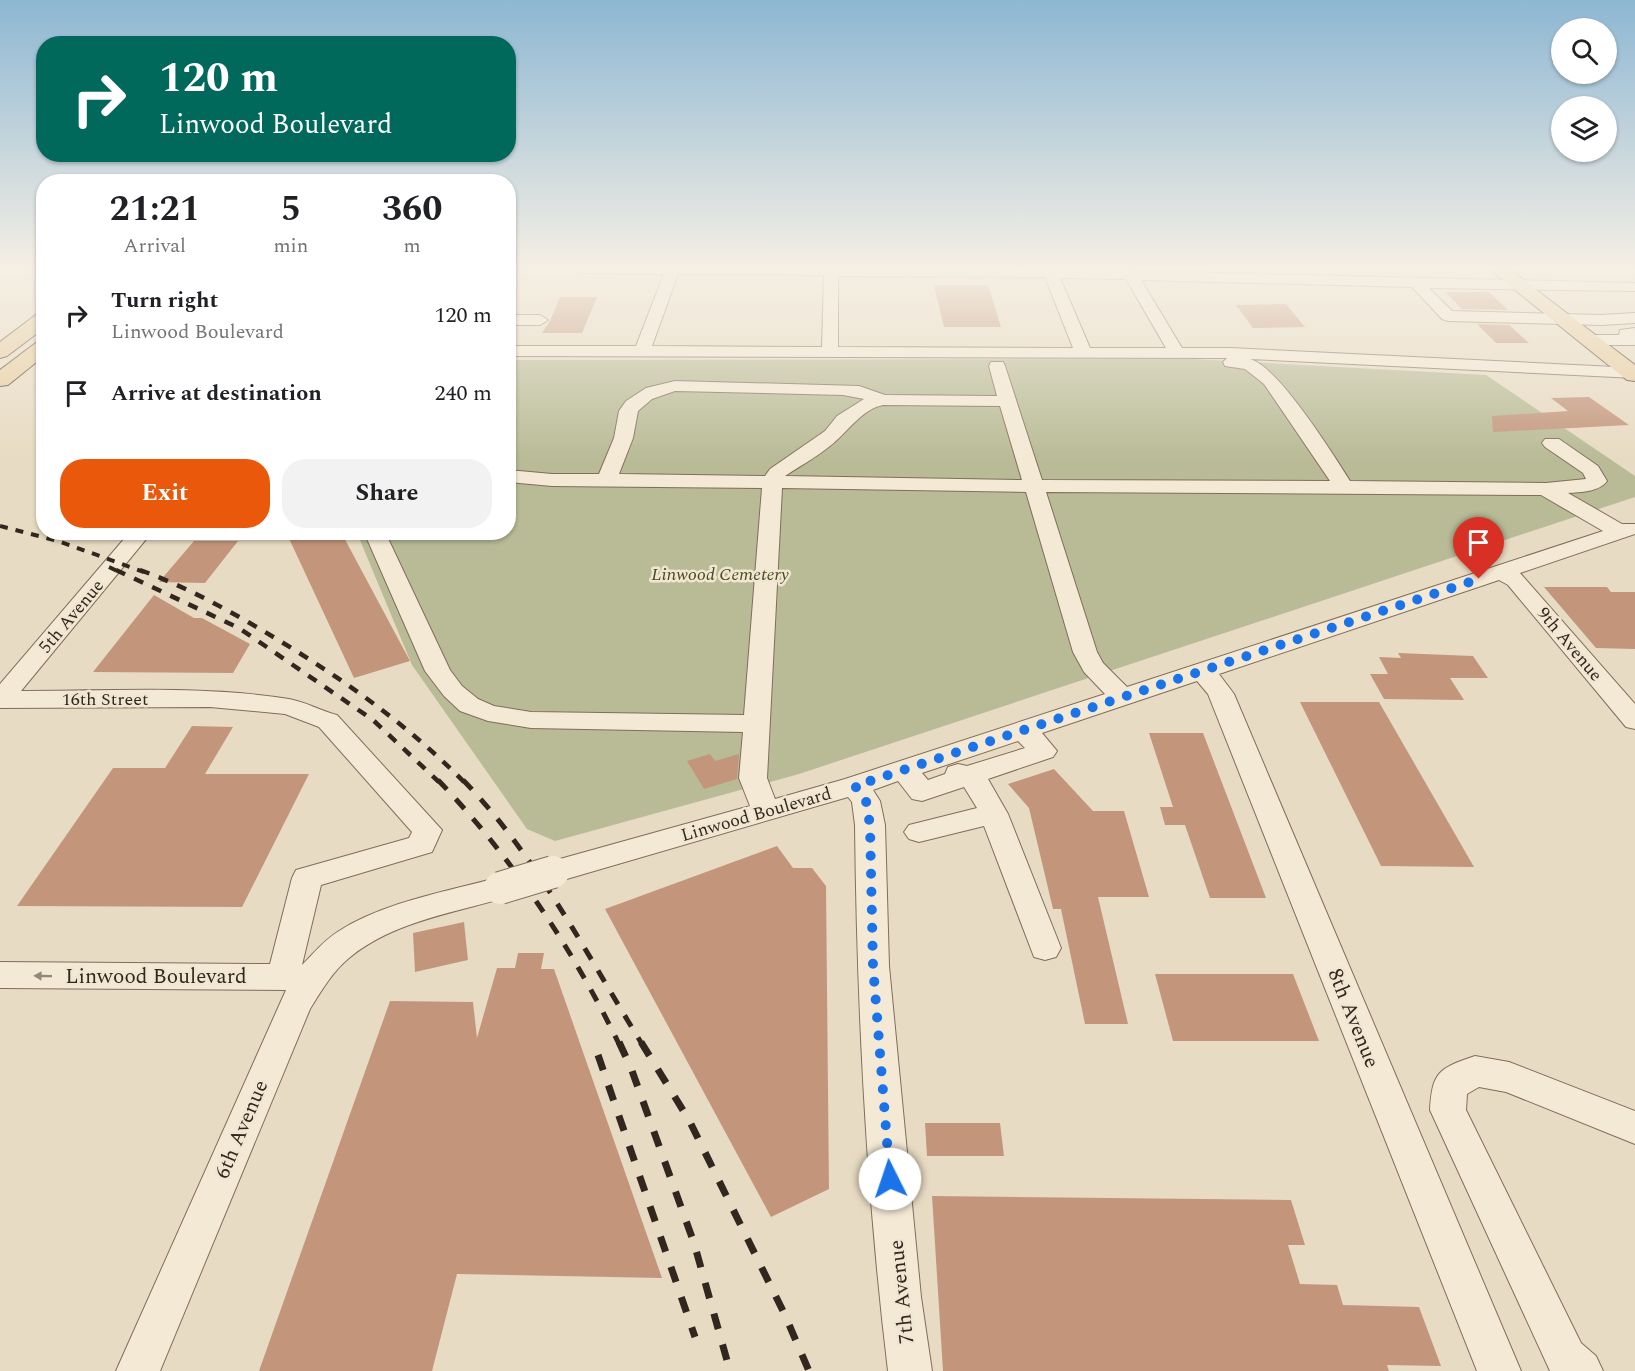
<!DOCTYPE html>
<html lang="en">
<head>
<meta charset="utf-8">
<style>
  body { margin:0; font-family:Spectral,serif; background:#f2f2f2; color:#202124; height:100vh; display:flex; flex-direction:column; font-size:22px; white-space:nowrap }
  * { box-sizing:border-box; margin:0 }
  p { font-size:20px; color:#757577 }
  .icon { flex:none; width:33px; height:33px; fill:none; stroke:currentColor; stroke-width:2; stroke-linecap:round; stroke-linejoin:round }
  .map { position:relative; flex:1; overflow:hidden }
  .details { position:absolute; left:36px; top:174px; width:480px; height:366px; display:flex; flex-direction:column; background:#fff; border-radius:24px; box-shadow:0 2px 4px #0004 }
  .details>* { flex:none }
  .guide { position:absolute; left:36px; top:36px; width:480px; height:126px; border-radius:24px; box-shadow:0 2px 4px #0004; background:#00695c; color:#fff; overflow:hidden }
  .tools { position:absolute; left:1551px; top:18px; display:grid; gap:12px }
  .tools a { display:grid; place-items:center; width:66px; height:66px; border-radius:50%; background:#fff; box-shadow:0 2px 4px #0004; font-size:30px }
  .pin { position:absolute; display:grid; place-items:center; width:51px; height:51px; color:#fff; margin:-62px -26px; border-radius:50% 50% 50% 0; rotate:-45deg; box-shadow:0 0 6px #0007 }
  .pin .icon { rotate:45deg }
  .me { position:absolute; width:66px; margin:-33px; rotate:356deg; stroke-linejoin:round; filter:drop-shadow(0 0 4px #0008) }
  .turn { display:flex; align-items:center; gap:21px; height:126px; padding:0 24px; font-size:27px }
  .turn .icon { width:78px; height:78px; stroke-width:2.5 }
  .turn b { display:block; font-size:42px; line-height:51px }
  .eta { display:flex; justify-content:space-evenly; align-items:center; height:102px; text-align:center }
  .eta b { font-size:36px; font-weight:700; line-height:42px }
  .action { display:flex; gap:12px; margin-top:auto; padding:12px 24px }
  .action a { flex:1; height:69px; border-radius:24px; background:#ea580c; color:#fff; font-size:24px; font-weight:700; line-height:69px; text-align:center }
  .action a+a { background:#f2f2f2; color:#202124 }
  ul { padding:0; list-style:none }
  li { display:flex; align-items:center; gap:18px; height:78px; padding:0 24px }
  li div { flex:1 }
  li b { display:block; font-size:22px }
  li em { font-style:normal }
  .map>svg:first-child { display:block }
</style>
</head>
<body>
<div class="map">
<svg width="1635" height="1371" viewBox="0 0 1635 1371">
  <rect width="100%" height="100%" fill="#e8dbc3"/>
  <polygon fill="#b8bb96" points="1193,359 1486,375 1635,476 1635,497 799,774 555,841 527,829 412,665 357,533 508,532 509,360"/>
  <g fill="#c3967c">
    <polygon points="934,285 988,285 1001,327 944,327"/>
    <polygon points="1445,292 1489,292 1508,310 1462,309"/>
    <polygon points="560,297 597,297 582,333 542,333 550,321"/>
    <polygon points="1286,304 1305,327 1253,328 1236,305"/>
    <polygon points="1477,324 1509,325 1529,343 1496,343"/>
    <polygon points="1589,397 1629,425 1493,432 1492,416 1568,411 1551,398"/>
    <polygon points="286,532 341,532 410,661 354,678"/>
    <polygon points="194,541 238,541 205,583 159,582"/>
    <polygon points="1544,587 1607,587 1611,592 1635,592 1635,649 1596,648"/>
    <polygon points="154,595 194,618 202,618 250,644 233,673 93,672"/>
    <polygon points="1398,653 1473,656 1488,678 1450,678 1464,700 1384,699 1370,674 1388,674 1379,657 1401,658"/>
    <polygon points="1300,702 1379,702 1474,867 1381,866"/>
    <polygon points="192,726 233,727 205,774 309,774 242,907 17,906 113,768 165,768"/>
    <polygon points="1149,733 1203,733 1266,898 1210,898 1185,825 1165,825 1160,807 1173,807"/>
    <polygon points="710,754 715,761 739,754 737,779 704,789 687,761"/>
    <polygon points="1054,769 1093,811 1124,811 1149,897 1098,897 1128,1024 1085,1024 1061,909 1053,909 1029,808 1008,784"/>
    <polygon points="777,846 793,868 812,868 826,886 829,1189 771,1217 605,909"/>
    <polygon points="464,922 468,960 415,972 413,933"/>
    <polygon points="518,953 544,953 541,969 554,969 662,1278 457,1274 432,1371 259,1371 390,1001 473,1002 477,1038 497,968 515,968"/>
    <polygon points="1155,974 1293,974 1319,1041 1173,1041"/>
    <polygon points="925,1123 1000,1123 1004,1156 927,1156"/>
    <polygon points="932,1196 1291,1200 1305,1245 1288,1245 1300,1284 1337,1285 1343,1305 1419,1307 1441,1366 1387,1365 1389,1371 943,1371"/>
  </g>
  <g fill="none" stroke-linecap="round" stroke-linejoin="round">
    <defs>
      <g id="minor">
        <path d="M 574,269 L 1128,269 L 1134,271 L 1635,283 L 1635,291 L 1429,288 L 1452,311 L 1601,315 L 1635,313 L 1635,323 L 1601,325 L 1448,321 L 1442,319 L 1412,287 L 1141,280 L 1182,348 L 1230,348 L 1635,368 L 1635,378 L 1250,359 C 1278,366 1333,454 1350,481 L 1546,483 L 1586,479 L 1583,473 L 1545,447 L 1542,443 L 1545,439 L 1559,439 L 1598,466 L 1607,481 C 1599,492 1581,492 1568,493 L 1622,524 L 1635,524 L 1635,534 L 1520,573 L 1635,704 L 1635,729 L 1626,727 L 1508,585 L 1499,580 L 1219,674 L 1234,694 L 1521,1371 L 1477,1371 L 1208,694 L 1197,681 L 1042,733 L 1057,751 L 1053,757 L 988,779 L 1008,814 L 1061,948 L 1056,957 L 1045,960 L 1034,957 L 984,826 L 919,842 L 909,839 L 904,832 L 909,825 L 977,808 L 964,787 L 922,801 L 912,799 L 898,781 L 873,790 L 880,801 L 885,825 L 889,966 L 921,1297 L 932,1371 L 888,1371 C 866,1190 857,1007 855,825 L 852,802 L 848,797 L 553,883 L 542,880 L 538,872 L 542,864 L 750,806 L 739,778 L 743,732 L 531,728 L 488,721 L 460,711 L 444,696 L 425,671 L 364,532 L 385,532 L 450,670 L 462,686 L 478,699 L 494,706 L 531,712 L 744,715 L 762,488 L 552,486 L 508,482 L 508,470 L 552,474 L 599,474 L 614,438 L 619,411 L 626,401 L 646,388 L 675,381 L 859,386 L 885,395 L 997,396 L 989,366 L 991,362 L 1003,362 L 1005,366 L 1042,480 L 1330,481 L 1264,384 L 1245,369 L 1225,366 L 1223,362 L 1227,358 L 508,356 L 508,346 L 636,346 L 664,274 L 581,273 ZM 678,274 L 824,275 L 822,347 L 652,346 ZM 838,276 L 1045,277 L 1073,348 L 838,347 ZM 1060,278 L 1126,279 L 1166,348 L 1090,348 ZM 675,391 L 843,395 L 864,399 L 837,416 L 825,431 L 770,469 L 765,476 L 619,474 L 633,438 L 638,411 L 652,399 ZM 883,405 L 1000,406 L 1022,480 L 785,476 C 803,464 824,453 839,438 C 852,426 864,409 883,405 ZM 782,488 L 1026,492 L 1073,652 L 1084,672 L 1105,694 L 845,779 L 775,799 L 767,778 ZM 1046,492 L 1541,495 L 1603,531 L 1127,687 L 1103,663 L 1097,652 ZM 1018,741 L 1025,748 L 967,766 L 958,764 L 948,767 L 945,774 L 928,780 L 922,773 Z"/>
        <polygon points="508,315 540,315 548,320 540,325 508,325"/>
        <polygon points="1635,328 1635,345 1589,345 1581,340 1589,335 1619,335 1620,330"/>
        <path d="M 130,532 L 152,532 L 21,691 C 110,691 202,685 289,699 C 306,702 321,711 337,715 L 442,830 L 432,852 L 321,885 L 302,965 C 314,953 324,940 339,931 C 384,902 449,891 500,877 L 511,880 L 515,888 L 511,896 C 458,912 393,921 349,958 C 333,971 321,991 310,1009 L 160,1371 L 116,1371 L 286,990 L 0,988 L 0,962 L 270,964 L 292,878 L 296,870 L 409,838 L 412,832 L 319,727 L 285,714 L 210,707 L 0,708 L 0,684 Z"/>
        <path d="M 1475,1056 L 1509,1062 L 1635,1111 L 1635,1144 L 1506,1092 L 1479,1087 L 1467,1094 L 1466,1110 L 1581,1343 L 1596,1356 L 1603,1371 L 1550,1371 L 1430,1110 C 1432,1072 1439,1068 1475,1056 Z"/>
      </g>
      <g id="major">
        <polygon points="1489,269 1509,269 1635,365 1635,381 1627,380"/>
        <polygon points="44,312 44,328 7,356 0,358 0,342 37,314"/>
        <polygon points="44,340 44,356 8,385 0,386 0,370 37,342"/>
      </g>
    </defs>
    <use href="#minor" stroke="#806d5c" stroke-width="2"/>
    <use href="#major" stroke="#4f3c2f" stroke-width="2"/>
    <use href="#minor" fill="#f4e9d5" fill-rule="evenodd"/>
    <use href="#major" fill="#e8cd9e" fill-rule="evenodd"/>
    <g stroke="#32271e" stroke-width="4" stroke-dasharray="8 8" stroke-linecap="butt">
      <polyline points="0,526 58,541 144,572"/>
      <polyline points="109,567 119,572"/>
    </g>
    <g stroke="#32271e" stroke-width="4.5" stroke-dasharray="10 10" stroke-linecap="butt">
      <polyline points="116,570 239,628 373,720 439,782"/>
      <path d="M 140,570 C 187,587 232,612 275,638 C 343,679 408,725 464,782"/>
    </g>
    <g stroke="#32271e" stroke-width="5" stroke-dasharray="13 13" stroke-linecap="butt">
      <path d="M 438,780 C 511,856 573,949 619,1044"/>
      <path d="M 463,780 C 536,855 587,955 642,1044"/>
    </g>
    <g stroke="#32271e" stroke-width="7" stroke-dasharray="16 16" stroke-linecap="butt">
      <polyline points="619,1042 631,1068 694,1243 730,1371"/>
      <polyline points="641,1042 689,1120 784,1313 809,1371"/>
      <polyline points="598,1055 695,1337"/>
    </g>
    <defs>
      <polyline id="minor-bridge" points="500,888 553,872"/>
    </defs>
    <use href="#minor-bridge" stroke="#806d5c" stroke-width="34" stroke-linecap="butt"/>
    <use href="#minor-bridge" stroke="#f4e9d5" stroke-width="32"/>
  </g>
  <defs><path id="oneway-solid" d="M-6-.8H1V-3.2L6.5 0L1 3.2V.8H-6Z" transform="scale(1.5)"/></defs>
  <use fill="#93887a" href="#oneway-solid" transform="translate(43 976) rotate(-179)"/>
  <linearGradient id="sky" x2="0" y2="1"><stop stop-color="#8db7d3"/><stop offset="0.58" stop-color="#f5efe4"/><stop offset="1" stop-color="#f5efe4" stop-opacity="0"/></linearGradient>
  <rect width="1635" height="461" fill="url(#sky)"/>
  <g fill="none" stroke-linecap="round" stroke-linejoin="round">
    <polyline stroke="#1a73e8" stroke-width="10" stroke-dasharray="0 18" points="890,1179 873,966 870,825 866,801 855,786 1479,579"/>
  </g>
  <g text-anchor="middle" stroke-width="5" stroke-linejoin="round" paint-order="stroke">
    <g font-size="18" font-style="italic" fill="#454c27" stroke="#f1e6d1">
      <text x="720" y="580">Linwood Cemetery</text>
    </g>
    <g font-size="18" fill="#32271e" stroke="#f1e6d1">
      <text transform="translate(71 616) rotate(-50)" y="6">5th Avenue</text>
      <text transform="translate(1570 644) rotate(50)" y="6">9th Avenue</text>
      <text x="105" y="705">16th Street</text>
      <text transform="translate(756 814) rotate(-16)" y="6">Linwood Boulevard</text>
    </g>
    <g font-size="21" fill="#32271e" stroke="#f1e6d1">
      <text x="156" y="983">Linwood Boulevard</text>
      <text transform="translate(1354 1018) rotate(68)" y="7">8th Avenue</text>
      <text transform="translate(241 1129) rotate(-67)" y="7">6th Avenue</text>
      <text transform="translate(901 1292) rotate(-96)" y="7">7th Avenue</text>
    </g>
  </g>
</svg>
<div class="tools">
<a><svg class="icon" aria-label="search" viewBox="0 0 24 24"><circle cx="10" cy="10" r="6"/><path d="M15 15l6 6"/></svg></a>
<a><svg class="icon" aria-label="layers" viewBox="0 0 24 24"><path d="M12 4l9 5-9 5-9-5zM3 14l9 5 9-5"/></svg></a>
</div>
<div class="pin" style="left:1479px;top:579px;background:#d93025"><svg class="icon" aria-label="arrive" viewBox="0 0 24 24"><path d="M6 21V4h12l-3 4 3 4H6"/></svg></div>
<svg class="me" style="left:890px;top:1179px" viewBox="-20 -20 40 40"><circle r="19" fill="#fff"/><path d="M0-13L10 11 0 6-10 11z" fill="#1a73e8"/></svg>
<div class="guide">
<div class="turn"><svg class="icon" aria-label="right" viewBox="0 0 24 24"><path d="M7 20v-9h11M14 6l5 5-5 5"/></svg><div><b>120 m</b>Linwood Boulevard</div></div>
</div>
<section class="details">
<div class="eta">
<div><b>21:21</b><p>Arrival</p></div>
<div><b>5</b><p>min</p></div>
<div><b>360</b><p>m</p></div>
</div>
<ul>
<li><svg class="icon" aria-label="right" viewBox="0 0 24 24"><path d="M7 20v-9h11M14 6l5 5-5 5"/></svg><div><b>Turn right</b><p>Linwood Boulevard</p></div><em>120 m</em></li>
<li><svg class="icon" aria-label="arrive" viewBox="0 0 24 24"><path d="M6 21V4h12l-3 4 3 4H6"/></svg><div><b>Arrive at destination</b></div><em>240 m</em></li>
</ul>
<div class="action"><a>Exit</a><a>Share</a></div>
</section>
</div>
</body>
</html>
